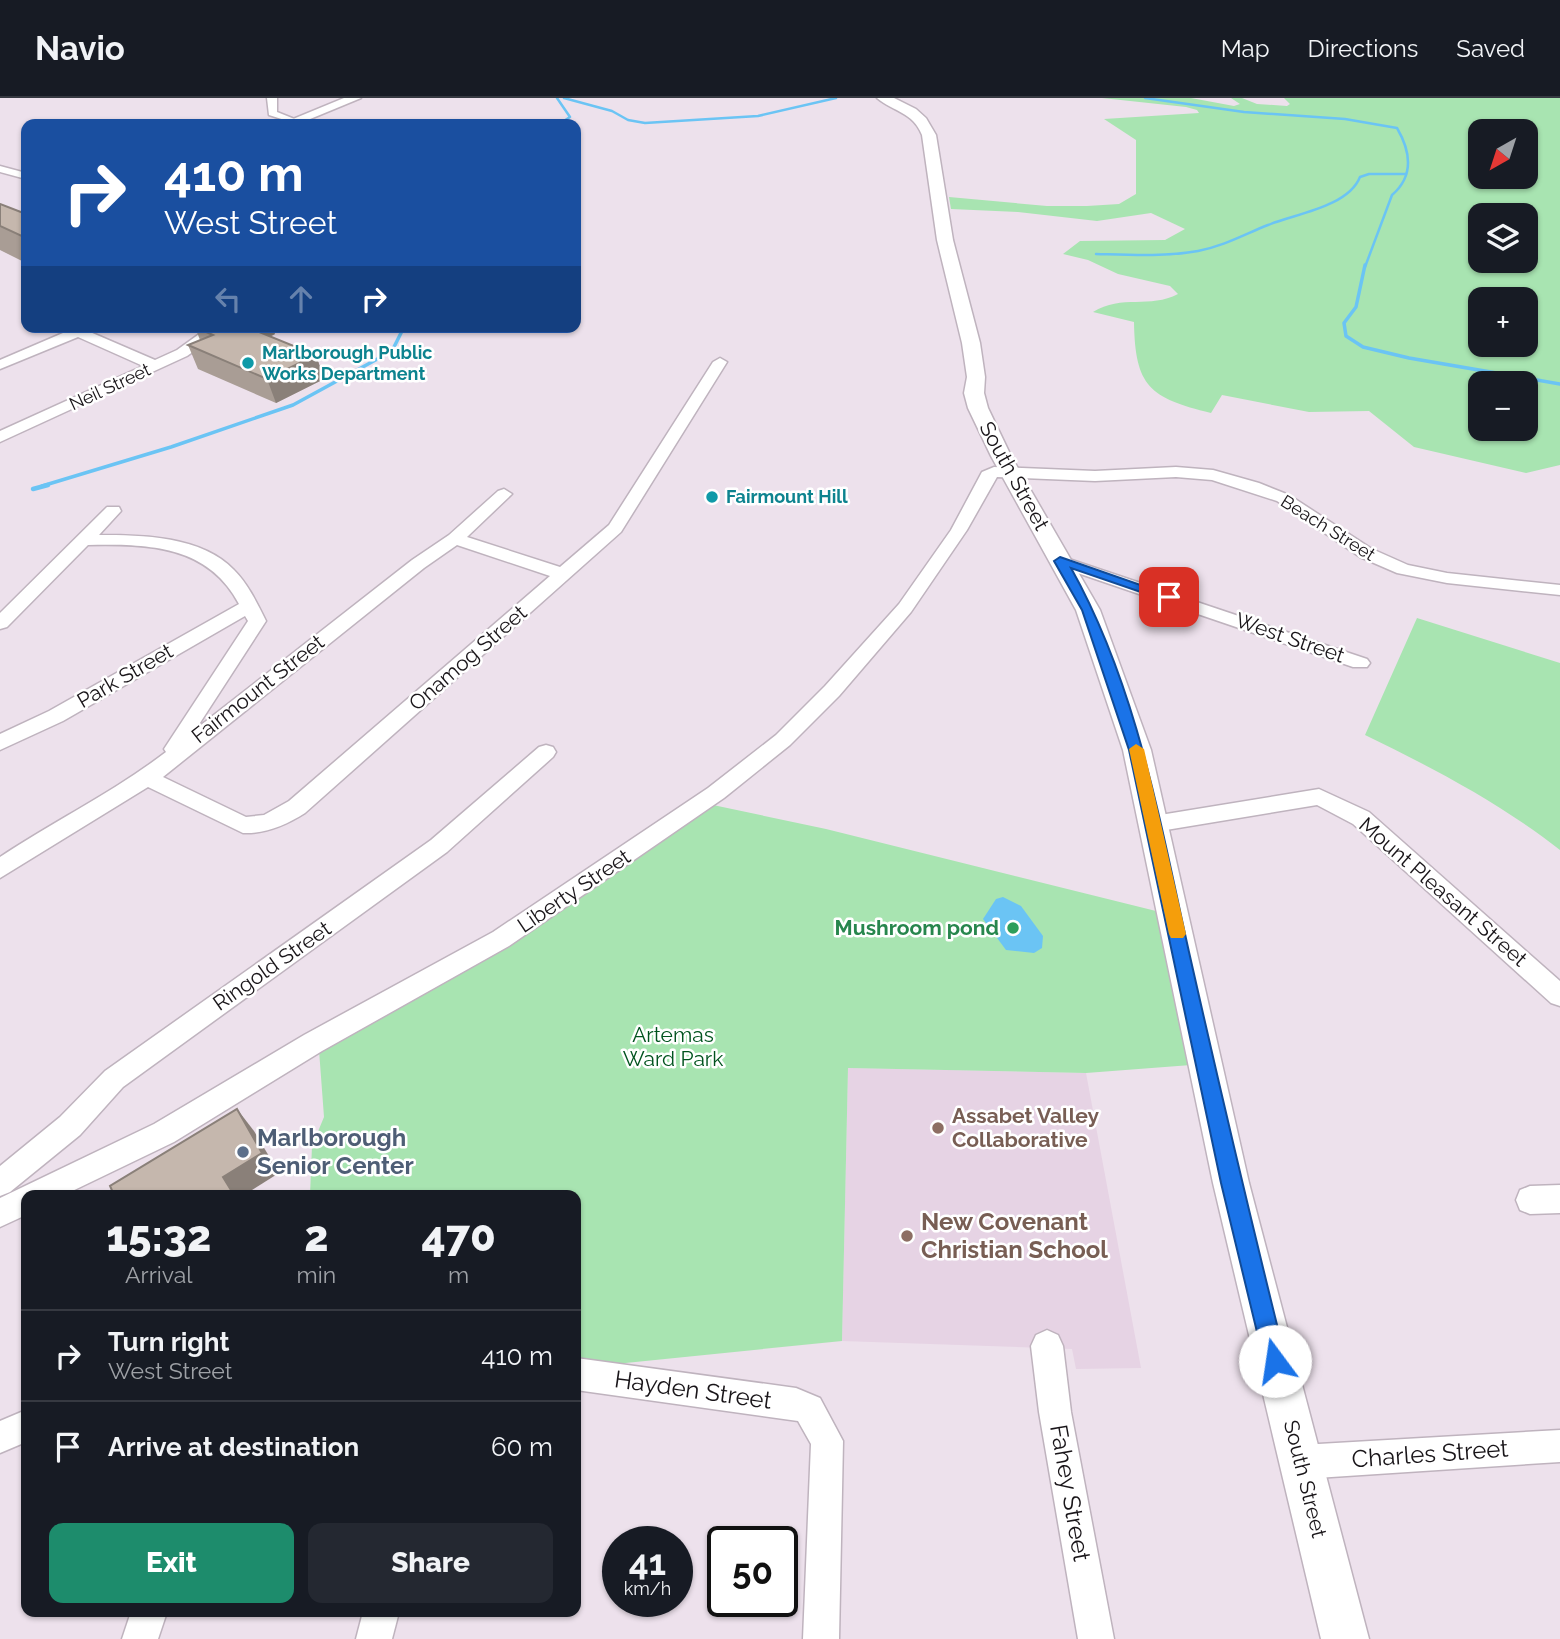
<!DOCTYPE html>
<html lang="en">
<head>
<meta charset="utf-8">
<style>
  body { margin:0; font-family:Raleway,sans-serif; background:#242831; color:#f1f3f6; height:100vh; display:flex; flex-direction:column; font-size:26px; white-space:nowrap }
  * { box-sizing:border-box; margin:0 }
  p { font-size:23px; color:#9ea1a6 }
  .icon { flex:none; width:38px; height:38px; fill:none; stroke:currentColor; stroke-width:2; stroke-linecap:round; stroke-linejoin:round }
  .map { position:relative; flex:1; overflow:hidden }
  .panel { position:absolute; left:21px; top:1092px; width:560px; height:427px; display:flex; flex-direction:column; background:#171b24; border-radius:14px; box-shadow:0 2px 5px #0004 }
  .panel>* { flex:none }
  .top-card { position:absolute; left:21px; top:21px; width:560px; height:214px; border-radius:14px; box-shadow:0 2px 5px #0004; background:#1a4fa0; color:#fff; overflow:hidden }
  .needle { width:46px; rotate:219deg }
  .fabs { position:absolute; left:1468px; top:21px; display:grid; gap:14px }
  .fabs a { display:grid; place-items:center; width:70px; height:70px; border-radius:14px; background:#171b24; box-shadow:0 2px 5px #0004; font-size:35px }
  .speed { position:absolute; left:602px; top:1428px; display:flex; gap:14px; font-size:35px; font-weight:700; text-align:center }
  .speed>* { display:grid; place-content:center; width:91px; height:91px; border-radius:50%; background:#171b24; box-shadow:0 2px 5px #0004; line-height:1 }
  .speed small { font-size:18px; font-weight:400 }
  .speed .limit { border:4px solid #111; border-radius:10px; background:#fff; color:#111 }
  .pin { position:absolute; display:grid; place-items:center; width:60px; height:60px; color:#fff; margin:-30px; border-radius:14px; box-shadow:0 4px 10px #0006 }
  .me { position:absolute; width:77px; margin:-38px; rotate:346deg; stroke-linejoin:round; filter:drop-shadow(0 0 5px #0008) }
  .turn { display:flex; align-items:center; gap:24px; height:147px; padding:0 28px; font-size:32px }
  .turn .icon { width:91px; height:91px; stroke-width:2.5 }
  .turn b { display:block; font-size:49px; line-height:60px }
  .lanes { display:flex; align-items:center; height:66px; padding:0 28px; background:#0003; justify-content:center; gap:35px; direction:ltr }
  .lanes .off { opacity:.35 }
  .eta { display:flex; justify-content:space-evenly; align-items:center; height:119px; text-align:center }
  .eta b { font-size:42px; font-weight:800; line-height:49px }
  .cta { display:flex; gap:14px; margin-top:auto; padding:14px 28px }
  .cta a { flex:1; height:80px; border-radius:14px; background:#1d8c6c; color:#fff; font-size:28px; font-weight:800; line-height:80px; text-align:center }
  .cta a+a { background:#242831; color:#f1f3f6 }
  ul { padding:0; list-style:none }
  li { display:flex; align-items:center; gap:21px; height:91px; padding:0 28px; border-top:2px solid #363941 }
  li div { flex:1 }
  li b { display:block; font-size:26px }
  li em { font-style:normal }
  header { display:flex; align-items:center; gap:42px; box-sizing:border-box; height:98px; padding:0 35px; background:#171b24; border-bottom:2px solid #363941 }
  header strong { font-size:33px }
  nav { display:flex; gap:38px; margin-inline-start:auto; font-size:24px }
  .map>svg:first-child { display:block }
</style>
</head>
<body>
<header>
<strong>Navio</strong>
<nav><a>Map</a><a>Directions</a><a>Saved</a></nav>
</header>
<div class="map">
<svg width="1560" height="1541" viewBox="0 0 1560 1541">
  <rect width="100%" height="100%" fill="#ede1ec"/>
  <polygon fill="#e6d3e4" points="848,970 1086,975 1141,1270 1076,1271 1072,1251 842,1243"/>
  <g fill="#a8e4b1" fill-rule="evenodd">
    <path d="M 1102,0 L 1191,0 L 1234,8 L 1240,6 L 1231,0 L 1242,0 L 1257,6 L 1287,8 L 1290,6 L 1284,0 L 1560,0 L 1560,367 L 1526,375 L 1414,349 L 1369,313 L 1309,314 L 1222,297 L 1211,315 C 1150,300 1135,289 1134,224 L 1093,214 C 1122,196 1150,211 1178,196 L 1170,188 L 1118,176 L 1088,162 L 1063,156 L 1080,143 L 1165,142 L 1185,131 L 1151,115 L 1097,123 L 1018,114 L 951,111 L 949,99 L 1047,108 L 1087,108 L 1119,106 L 1136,96 L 1136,42 L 1104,21 L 1199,15 L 1197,12 L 1186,9 ZM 1480,33 L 1526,33 L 1526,79 L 1480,79 ZM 1480,117 L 1526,117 L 1526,163 L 1480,163 ZM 1480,201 L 1526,201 L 1526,247 L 1480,247 ZM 1480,285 L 1526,285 L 1526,331 L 1480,331 Z"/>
    <path d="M 1417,520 L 1560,565 L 1560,752 C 1500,705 1433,670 1365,637 Z"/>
    <path d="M 713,707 L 826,731 L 1160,814 L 1191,967 L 1086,975 L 848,970 L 842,1243 L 576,1270 L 576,1097 L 310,1097 L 312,1048 L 324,1019 L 319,952 C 459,880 584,797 713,707 Z"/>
  </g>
  <polygon fill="#6bc4f4" points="1003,799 1021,808 1043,838 1042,850 1034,855 1006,852 983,821 996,801"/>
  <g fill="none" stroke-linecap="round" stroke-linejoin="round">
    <g stroke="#6bc4f4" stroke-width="2.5">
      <polyline points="557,0 570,19 559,26"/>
      <polyline points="564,0 612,13 628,22 645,25 758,18 836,0"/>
      <path d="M 1145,0 L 1244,14 L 1345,21 L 1397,30 C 1411,54 1414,78 1392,97 L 1365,169"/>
      <path d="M 1096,156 C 1130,157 1164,159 1198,153 C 1224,148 1243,137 1268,127 C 1295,116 1348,109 1360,79 L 1369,76 L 1406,76"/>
    </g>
    <g stroke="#6bc4f4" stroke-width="3.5">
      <polyline points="1365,167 1356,209 1344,225 1346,238 1363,249 1409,260 1560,286"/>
      <polyline points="42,388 171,349 293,307 392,253 404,229"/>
    </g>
    <polyline stroke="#6bc4f4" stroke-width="4.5" points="33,391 48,387"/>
    <defs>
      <g id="minor">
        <polygon points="267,0 277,0 277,14 297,22 297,26 269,17"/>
        <polygon points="0,68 26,75 26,81 0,74"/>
        <polygon points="77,229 96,229 90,234 155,262 177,252 202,234 203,229 217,229 214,239 187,258 0,344 0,333 143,268 78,239 0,271 0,262"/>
        <path d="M 720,260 L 727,264 L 621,434 L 305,715 C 286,727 266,736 243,735 L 148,689 L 0,780 L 0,759 C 54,723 114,694 166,654 L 164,651 L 248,523 L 245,518 L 63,623 L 0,652 L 0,636 L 49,613 L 239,506 C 208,447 148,446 88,447 L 7,529 L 0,531 L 0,515 L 107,409 L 119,409 L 121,413 L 99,437 C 142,437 202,438 234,472 C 248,486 257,505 266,523 L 196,631 L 412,462 L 449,437 L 498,393 L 504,391 L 512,396 L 467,439 L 560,469 L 609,427 L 713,264 ZM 457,447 L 550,478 L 289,703 L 264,717 L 246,719 L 163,679 L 424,470 Z"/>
        <polygon points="994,369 1095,373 1176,369 1213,372 1259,385 1289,397 1372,451 1408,467 1447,475 1560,487 1560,497 1447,485 1397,475 1360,459 1277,403 1212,382 1176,379 1095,383 997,379 967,432 911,514 839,598 790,647 724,700 509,848 322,953 174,1044 64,1097 26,1097 26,1117 0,1129 0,1100 154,1026 304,937 493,834 708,690 776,637 825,588 899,506 951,432 982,374"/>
        <polygon points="1060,458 1367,561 1370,565 1367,569 1353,569 1054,467 1051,463"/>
        <polygon points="546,647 553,649 556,654 553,659 447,754 123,989 80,1037 10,1094 0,1098 0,1068 60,1019 105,973 431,742 539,649"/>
        <polygon points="1319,691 1369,714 1560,883 1560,908 1551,905 1353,726 1317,707 1154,734 1146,732 1143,726 1146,720 1154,718"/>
        <polygon points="1560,1087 1560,1115 1530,1116 1520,1112 1516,1102 1520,1092 1530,1088"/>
        <polygon points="1047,1232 1058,1237 1063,1248 1071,1314 1114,1541 1078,1541 1039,1314 1031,1248 1036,1237"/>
        <polygon points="576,1260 796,1290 820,1300 843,1343 839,1541 803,1541 811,1346 798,1323 576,1292"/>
        <polygon points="26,1312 26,1344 0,1355 0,1323"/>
        <polygon points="1560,1332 1560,1364 1301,1381 1289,1376 1284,1364 1289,1352 1301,1347"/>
        <polygon points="131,1514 167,1514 158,1541 122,1541"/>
        <polygon points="363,1514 399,1514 392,1541 356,1541"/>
      </g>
      <g id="major">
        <polygon points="344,0 361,0 298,26 281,26"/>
        <path d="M 877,0 L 894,0 L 916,11 L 926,20 L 936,37 L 953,142 L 980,245 L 985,279 L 984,295 L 988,310 L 1011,358 L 1100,512 L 1151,652 L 1249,1085 L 1369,1541 L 1321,1541 L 1213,1085 L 1123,652 L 1076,512 L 991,358 L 968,310 L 964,295 L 967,279 L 962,245 L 937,142 L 922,37 C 913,14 894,14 877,0 Z"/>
      </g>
    </defs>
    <use href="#minor" stroke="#bfb3be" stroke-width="3"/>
    <use href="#major" stroke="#bfb3be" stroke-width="3"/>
    <use href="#minor" fill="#fff" fill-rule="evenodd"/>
    <use href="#major" fill="#fff" fill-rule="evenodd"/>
  </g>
  <g fill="#a99d95">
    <polygon points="0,106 26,116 26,165 0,152"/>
    <polygon points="195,229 275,236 270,239 316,257 324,281 276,305 198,271 188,247 200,242"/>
  </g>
  <g fill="#8a8079">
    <polygon points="240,229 273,229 275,236 247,249"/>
    <polygon points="316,257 324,281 276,305 267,281"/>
    <polygon points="237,1011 254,1033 279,1075 244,1097 234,1097 223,1079"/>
  </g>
  <g fill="#c5b7ad" stroke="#8a8079" stroke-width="2">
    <polygon points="0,106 26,116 26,140 0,128"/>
    <polygon points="195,229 247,229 316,257 267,281 188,247 213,237"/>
    <polygon points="237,1011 262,1055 223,1079 234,1097 114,1097 110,1088"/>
  </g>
  <path fill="#1a73e8" stroke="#114b97" stroke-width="2" d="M 1060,459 L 1175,499 L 1173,502 L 1164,502 L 1071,470 C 1137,588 1160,724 1189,854 C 1220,991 1252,1127 1286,1263 L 1283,1270 L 1275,1274 L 1268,1270 L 1264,1263 L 1221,1085 L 1129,652 L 1082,512 L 1054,463 Z"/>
  <polygon fill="#f59e0b" points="1136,646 1144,651 1186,836 1183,840 1171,840 1169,836 1129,651"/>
  <g fill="#0f9aa8" stroke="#fff" stroke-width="2.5">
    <circle cx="248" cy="265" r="7"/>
    <circle cx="712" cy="399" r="7"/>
  </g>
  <circle fill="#2e9e5b" stroke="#fff" stroke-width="2.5" cx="1013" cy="830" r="7"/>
  <g fill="#8d6e63" stroke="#fff" stroke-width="2.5">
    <circle cx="938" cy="1030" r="7"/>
    <circle cx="907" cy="1138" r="7"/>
  </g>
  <circle fill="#5c6f8a" stroke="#fff" stroke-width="2.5" cx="243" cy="1054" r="7"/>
  <g text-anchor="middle" stroke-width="5" stroke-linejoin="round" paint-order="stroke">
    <g font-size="18" font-weight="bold" fill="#0d838f" stroke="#fff" text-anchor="start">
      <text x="262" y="261">Marlborough Public<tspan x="262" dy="21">Works Department</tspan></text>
      <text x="726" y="405">Fairmount Hill</text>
    </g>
    <g font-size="18" fill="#191519" stroke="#fff">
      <text transform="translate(110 289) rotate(-25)" y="6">Neil Street</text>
      <text transform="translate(1328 430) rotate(32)" y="6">Beach Street</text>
    </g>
    <g font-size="21" fill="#191519" stroke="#fff">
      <text transform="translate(1014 378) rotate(61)" y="7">South Street</text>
      <text transform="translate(1290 540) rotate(19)" y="7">West Street</text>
      <text transform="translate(468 560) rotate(-41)" y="7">Onamog Street</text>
      <text transform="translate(125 578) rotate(-30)" y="7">Park Street</text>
      <text transform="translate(258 591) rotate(-38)" y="7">Fairmount Street</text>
      <text transform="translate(574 793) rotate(-34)" y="7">Liberty Street</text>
      <text transform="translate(1443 794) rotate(41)" y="7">Mount Pleasant Street</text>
      <text transform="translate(272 868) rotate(-35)" y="7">Ringold Street</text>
      <text transform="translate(1305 1381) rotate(76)" y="7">South Street</text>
    </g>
    <g font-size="21" font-weight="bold" fill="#27864d" stroke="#fff" text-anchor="end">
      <text x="999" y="837">Mushroom pond</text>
    </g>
    <g font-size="21" fill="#00531e" stroke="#fff">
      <text x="673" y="944">Artemas<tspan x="673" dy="24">Ward Park</tspan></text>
    </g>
    <g font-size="21" font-weight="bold" fill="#785e54" stroke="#fff" text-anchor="start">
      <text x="952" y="1025">Assabet Valley<tspan x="952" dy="24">Collaborative</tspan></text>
    </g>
    <g font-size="24" font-weight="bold" fill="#4e5e75" stroke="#fff" text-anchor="start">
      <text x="257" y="1048">Marlborough<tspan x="257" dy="28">Senior Center</tspan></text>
    </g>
    <g font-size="24" font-weight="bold" fill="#785e54" stroke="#fff" text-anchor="start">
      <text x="921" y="1132">New Covenant<tspan x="921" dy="28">Christian School</tspan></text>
    </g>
    <g font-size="24" fill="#191519" stroke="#fff">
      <text transform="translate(693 1292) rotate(8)" y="8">Hayden Street</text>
      <text transform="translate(1430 1356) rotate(-4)" y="8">Charles Street</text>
      <text transform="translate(1070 1395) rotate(80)" y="8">Fahey Street</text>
    </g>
  </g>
</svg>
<div class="fabs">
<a><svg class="needle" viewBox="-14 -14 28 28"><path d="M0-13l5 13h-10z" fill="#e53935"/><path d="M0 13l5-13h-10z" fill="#9ea1a6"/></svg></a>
<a><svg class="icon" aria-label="layers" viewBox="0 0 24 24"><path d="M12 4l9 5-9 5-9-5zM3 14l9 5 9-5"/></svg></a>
<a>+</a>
<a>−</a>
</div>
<div class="speed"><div>41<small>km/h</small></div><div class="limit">50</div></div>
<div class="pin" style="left:1169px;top:499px;background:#d93025"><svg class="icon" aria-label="arrive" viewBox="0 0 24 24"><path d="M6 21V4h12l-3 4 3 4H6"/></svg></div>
<svg class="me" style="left:1275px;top:1263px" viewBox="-20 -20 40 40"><circle r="19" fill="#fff"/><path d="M0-13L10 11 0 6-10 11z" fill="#1a73e8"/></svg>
<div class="top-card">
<div class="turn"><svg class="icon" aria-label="right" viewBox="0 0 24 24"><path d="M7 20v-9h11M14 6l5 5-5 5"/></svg><div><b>410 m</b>West Street</div></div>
<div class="lanes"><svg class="icon off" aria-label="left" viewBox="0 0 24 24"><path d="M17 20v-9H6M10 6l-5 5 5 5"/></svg><svg class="icon off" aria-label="ahead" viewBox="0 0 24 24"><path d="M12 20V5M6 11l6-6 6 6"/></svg><svg class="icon" aria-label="right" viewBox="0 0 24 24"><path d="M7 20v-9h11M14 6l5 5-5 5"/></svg></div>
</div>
<section class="panel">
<div class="eta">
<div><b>15:32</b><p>Arrival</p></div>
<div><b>2</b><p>min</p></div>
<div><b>470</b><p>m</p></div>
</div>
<ul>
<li><svg class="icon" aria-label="right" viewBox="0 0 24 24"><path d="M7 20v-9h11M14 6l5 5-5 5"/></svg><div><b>Turn right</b><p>West Street</p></div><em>410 m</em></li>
<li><svg class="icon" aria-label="arrive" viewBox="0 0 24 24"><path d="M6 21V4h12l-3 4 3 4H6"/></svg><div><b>Arrive at destination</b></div><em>60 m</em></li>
</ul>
<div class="cta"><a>Exit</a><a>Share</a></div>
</section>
</div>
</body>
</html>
